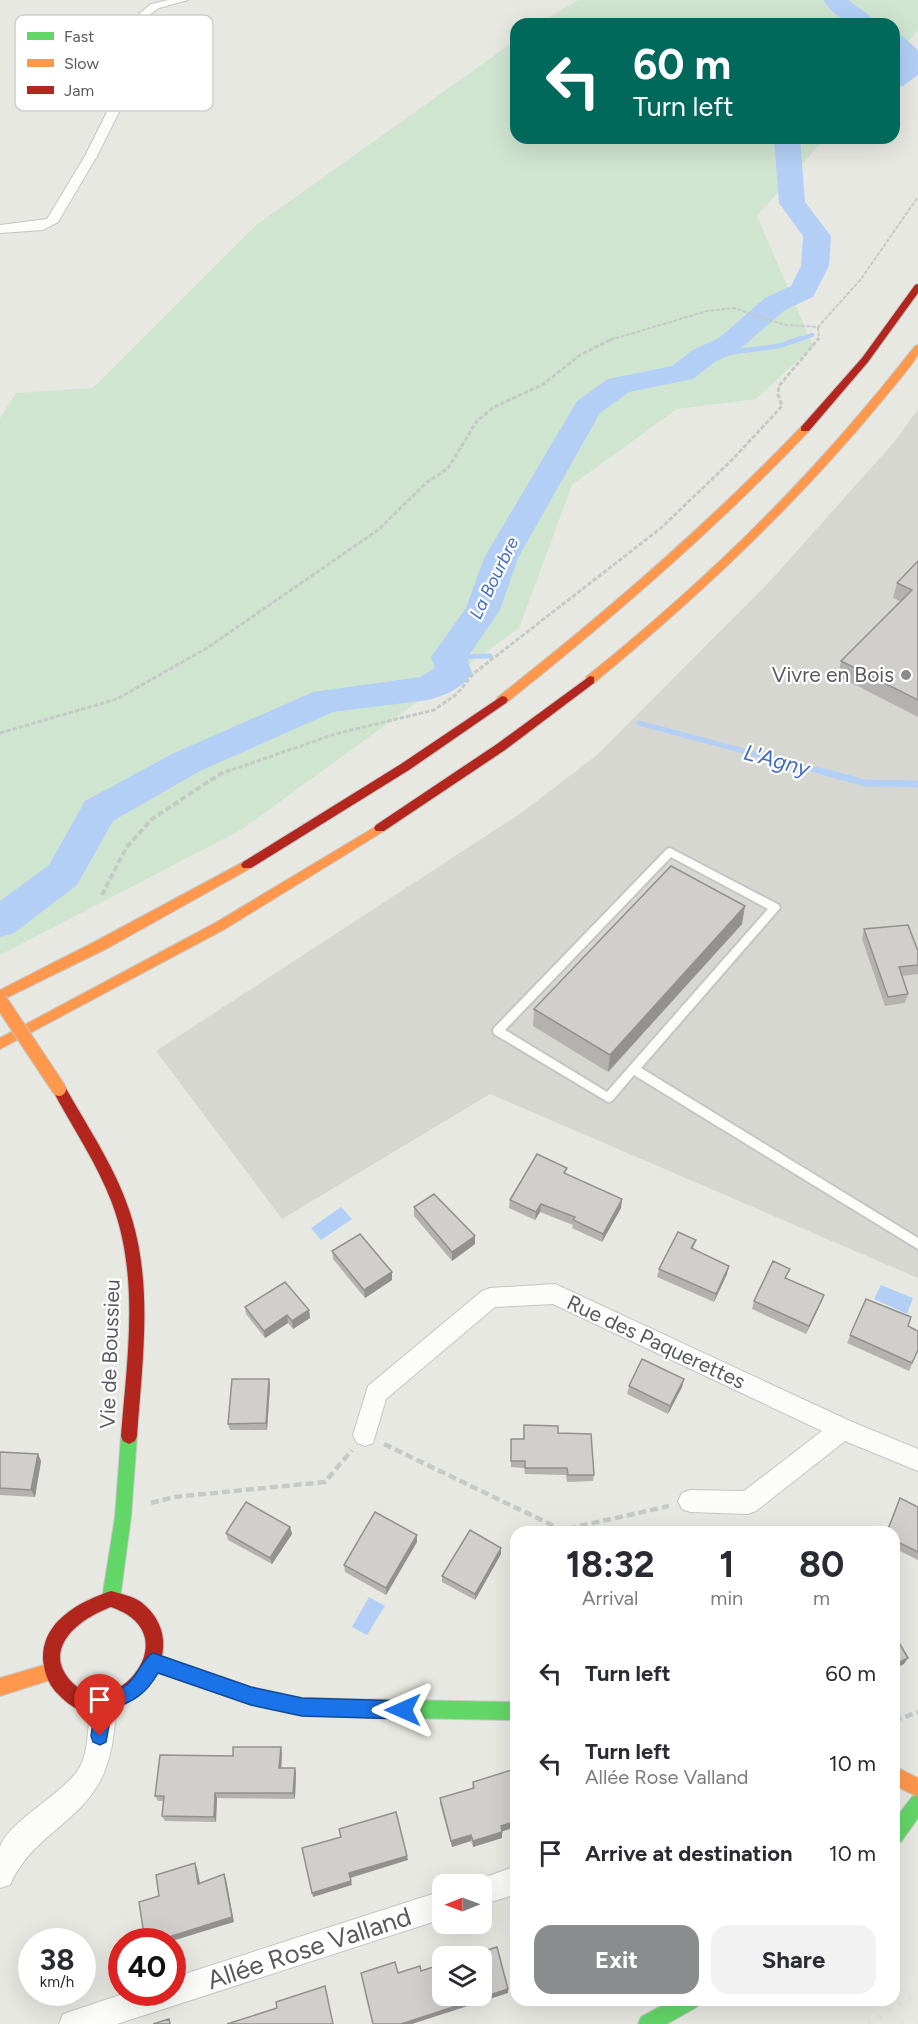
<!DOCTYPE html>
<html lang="en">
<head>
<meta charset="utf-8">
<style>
  body { margin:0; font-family:Figtree,sans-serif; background:#f2f2f3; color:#2b2b33; height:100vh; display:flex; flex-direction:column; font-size:22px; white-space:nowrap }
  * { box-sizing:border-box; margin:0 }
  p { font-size:20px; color:#7c7c81 }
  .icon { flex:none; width:33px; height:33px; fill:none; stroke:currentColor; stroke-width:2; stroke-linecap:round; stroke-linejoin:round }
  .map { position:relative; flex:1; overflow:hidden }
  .side { position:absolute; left:510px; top:1526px; width:390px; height:480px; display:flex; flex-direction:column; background:#fff; border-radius:18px; box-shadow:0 6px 24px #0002 }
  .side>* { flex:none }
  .guide { position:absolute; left:510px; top:18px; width:390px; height:126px; border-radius:18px; box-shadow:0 6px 24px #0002; background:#00695c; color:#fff; overflow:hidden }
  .needle { width:39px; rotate:269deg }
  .buttons { position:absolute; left:432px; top:1874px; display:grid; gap:12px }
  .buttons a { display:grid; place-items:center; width:60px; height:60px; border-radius:12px; background:#fff; box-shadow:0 6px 24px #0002; font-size:30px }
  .speed { position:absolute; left:18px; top:1928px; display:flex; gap:12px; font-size:30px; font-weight:700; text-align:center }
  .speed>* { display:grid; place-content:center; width:78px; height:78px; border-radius:50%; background:#fff; box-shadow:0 6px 24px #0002; line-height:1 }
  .speed small { font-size:15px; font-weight:400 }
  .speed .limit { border:9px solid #d22; background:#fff; color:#111 }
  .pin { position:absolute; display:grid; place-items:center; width:51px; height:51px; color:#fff; margin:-62px -26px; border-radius:50% 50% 50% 0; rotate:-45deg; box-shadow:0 0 6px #0007 }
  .pin .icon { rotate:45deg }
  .me { position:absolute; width:66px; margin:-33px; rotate:270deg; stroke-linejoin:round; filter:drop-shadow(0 0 4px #0008) }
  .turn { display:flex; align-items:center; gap:21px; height:126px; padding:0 24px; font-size:27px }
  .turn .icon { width:78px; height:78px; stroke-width:2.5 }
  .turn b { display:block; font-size:42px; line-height:51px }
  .eta { display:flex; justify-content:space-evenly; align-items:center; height:102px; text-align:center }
  .eta b { font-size:36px; font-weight:700; line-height:42px }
  .button { display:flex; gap:12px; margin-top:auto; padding:12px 24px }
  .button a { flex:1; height:69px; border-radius:18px; background:#8a8c8e; color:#fff; font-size:24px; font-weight:700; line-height:69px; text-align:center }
  .button a+a { background:#f2f2f3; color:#2b2b33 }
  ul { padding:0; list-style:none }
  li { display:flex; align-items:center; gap:18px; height:90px; padding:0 24px }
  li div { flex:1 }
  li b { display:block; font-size:22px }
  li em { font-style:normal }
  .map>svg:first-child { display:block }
</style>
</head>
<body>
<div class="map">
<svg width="918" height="2024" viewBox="0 0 918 2024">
  <rect width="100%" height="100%" fill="#e8e8e2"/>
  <polygon fill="#d7d7d2" points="918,409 918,1278 490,1094 282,1219 156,1051 521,813 597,755 772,579 895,441"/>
  <g fill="#cfe5d0">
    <polygon points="578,0 918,0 918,30 894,58 894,24 539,24"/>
    <polygon points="516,40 516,138 825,138 757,216 813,346 756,399 677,409 572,485 519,628 241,830 0,955 0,418 16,393 93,388 255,226"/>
  </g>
  <g fill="#b3cff6">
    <polygon points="341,1207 352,1219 321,1240 311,1228"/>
    <polygon points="881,1285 913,1298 907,1314 874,1299"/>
    <polygon points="369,1597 385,1606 367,1635 352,1627"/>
  </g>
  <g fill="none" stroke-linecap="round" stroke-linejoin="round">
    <polyline stroke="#b3cff6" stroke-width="4.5" points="798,340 812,335"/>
    <g stroke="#b3cff6" stroke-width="5">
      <polyline points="704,356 779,346 802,338"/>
      <polyline points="449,657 490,656"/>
      <polyline points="639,723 823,772"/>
    </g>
    <polyline stroke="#b3cff6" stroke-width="7" points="818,770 865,783 918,784"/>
    <g fill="#b3cff6" fill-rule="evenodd">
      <path d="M 823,0 L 848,0 L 881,24 C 854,24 840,24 823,0 Z"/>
      <polygon points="894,34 902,36 918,50 918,75 903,86 894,88 894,69 897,67"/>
      <path d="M 774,138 L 800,138 L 805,202 L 831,236 L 829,266 L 813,297 L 785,310 L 739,350 L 715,362 L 693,379 L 629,392 L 600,413 L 518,558 L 500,610 L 467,658 L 472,673 C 463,688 444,696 428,700 L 333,712 L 200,771 L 113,821 L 77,885 L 14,933 L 0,937 L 0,901 L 49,865 L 85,801 L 174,753 L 313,692 L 420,677 L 435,668 L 431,657 L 466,608 L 484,558 L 577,401 L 608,379 L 672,366 L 693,350 L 719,338 L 765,298 L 791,286 L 801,266 L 803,236 L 779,203 Z"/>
    </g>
    <defs>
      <path id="lane" d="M 670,848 L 779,905 L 780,908 L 641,1068 L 918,1238 L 918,1249 L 634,1075 L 612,1101 L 608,1102 L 494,1034 L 493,1031 L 494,1028 L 667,849 ZM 671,857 L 768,909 L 607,1092 L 505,1030 Z"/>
      <g id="street">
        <polygon points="168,0 188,0 159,8 149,15 127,96 97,156 58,222 43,230 0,233 0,225 47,219 85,156 115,96 139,14 151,4"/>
        <polygon points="555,1284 850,1421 918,1449 918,1471 845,1441 756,1511 748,1514 690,1512 682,1509 678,1501 682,1493 690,1490 744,1491 822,1431 553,1304 495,1307 386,1399 373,1443 365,1446 357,1443 353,1435 368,1386 482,1291 490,1288"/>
        <path d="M 104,1690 L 113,1694 C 118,1706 115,1718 114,1731 C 112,1750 107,1771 96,1788 C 72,1826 31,1838 10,1885 L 0,1888 C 0,1877 0,1858 0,1847 C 7,1823 62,1794 78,1770 C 92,1748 85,1718 95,1694 Z"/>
        <polygon points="516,1866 516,1894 482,1905 482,1884 472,1882"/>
        <polygon points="442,1891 442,1919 117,2024 59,2024 63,2014 129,1992 172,1992 172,1978"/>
      </g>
      <g id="fast">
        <polygon points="129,1428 135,1431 137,1436 131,1517 120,1599 117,1605 111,1607 105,1605 102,1599 115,1517 121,1436 123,1431"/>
        <polygon points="153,1653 251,1687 302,1698 516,1702 516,1720 302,1716 251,1705 147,1668 144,1662 147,1656"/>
        <polygon points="918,1794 918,1818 901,1842 894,1844 894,1820 912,1797"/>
        <polygon points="672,2000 700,2000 697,2007 667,2024 638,2024 641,2017"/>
      </g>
      <g id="slow">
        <path d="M 918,345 C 918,348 918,351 918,354 C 915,363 883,399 876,408 C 791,510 696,599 594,683 L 586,683 L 586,677 C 711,577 816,473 915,346 Z"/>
        <path d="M 805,426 L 809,427 L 809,431 C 715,530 613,618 506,703 L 498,703 L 496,700 L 498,697 C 605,613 707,525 801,427 Z"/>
        <polygon points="380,824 384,825 386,828 384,831 225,929 0,1049 0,1038 215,923"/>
        <polygon points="247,860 251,862 253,865 251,868 108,948 0,1001 0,990 98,940"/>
        <polygon points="54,1662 60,1665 63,1671 60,1677 0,1696 0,1678"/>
        <polygon points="894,1766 918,1778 918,1797 894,1785"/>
      </g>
      <g id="jam">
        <polygon points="918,284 918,293 868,362 809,431 801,431 801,427 862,358 915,285"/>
        <polygon points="590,676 594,677 594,683 505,750 384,831 376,831 374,828 376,825 497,744"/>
        <polygon points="502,696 506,697 508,700 506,703 409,770 251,868 243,868 241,865 243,862 401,764"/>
        <path d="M 59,1083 L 64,1085 C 88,1128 118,1171 132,1219 C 153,1289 142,1364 137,1436 L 135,1441 L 129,1444 L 123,1441 L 121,1436 C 127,1359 140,1278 112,1203 C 97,1163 72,1127 52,1089 L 54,1085 Z"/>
        <path d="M 111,1591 C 121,1594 133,1596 141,1602 C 203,1651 121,1738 72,1706 C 67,1703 62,1698 58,1694 C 51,1688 45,1675 44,1666 C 37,1624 78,1602 111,1591 ZM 111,1607 C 190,1634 115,1721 76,1686 C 38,1652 76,1620 111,1607 Z"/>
      </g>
    </defs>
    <use href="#lane" stroke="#c5c6c4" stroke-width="4"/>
    <use href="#street" stroke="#c5c6c4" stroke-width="2"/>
    <use href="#fast" stroke="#c5c7c5" stroke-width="2"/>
    <use href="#slow" stroke="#c5c7c5" stroke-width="2"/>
    <use href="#jam" stroke="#c5c7c5" stroke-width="2"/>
    <g stroke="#c5cac8" stroke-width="2" stroke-dasharray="4 1.5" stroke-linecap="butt">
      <polyline points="818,327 819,340"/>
      <polyline points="610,340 707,311 734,308 785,325 818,327 861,279 918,197"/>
    </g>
    <g stroke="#c5cac8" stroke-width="3" stroke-dasharray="4.5 2" stroke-linecap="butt">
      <polyline points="0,733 117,699 207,648 378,530 426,483 448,468 477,421 494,407 542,385 580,355 614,338"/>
      <polyline points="226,772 335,734 434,710 457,694 473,674 661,528 733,459 782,406 778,394 779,386 819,338"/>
    </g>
    <polyline stroke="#c5cac8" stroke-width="4" stroke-dasharray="6 3" stroke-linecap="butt" points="102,895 126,848 152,819 220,774 230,770"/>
    <g stroke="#c5cac8" stroke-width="4.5" stroke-dasharray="8 4" stroke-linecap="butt">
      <polyline points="384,1444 562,1530 669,1506"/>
      <polyline points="151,1503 174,1497 325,1482 352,1450"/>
      <polyline points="894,1721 918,1712"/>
    </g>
    <use href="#lane" fill="#fcfcfb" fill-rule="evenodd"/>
    <use href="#street" fill="#fcfcfb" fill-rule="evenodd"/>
    <use href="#fast" fill="#63d668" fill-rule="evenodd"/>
    <use href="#slow" fill="#ff974d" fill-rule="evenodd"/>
    <use href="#jam" fill="#b3261e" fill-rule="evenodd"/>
    <g stroke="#e1e2e1" stroke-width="6" stroke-dasharray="2 10" stroke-linecap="butt">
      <polyline points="869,2024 918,1993"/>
      <polyline points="902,2024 918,2014"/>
    </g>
    <defs>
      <polyline id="slow-bridge" points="0,1000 59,1089"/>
    </defs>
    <use href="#slow-bridge" stroke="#c5c7c5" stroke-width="16" stroke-linecap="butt"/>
    <use href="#slow-bridge" stroke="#ff974d" stroke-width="14"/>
  </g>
  <g fill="#b3b2af">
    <polygon points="918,561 918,717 838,676 841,661 900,601 893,598 897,583"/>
    <polygon points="742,924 608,1072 533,1026 534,1009"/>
    <polygon points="864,929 918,951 918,974 902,976 908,994 905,1003 885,1006 862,939"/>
    <polygon points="566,1175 622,1199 621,1208 602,1242 572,1228 573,1225 540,1212 535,1220 509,1208 510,1200"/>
    <polygon points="414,1207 475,1236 475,1244 452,1261 414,1216"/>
    <polygon points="696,1240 693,1249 727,1274 714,1302 657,1277 659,1269"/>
    <polygon points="332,1251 392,1280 365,1298 333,1259"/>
    <polygon points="788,1277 787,1279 824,1295 821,1303 806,1334 752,1309 754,1301"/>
    <polygon points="866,1299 908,1326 918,1350 909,1371 847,1343"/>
    <polygon points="245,1307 309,1310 310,1318 293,1329 288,1323 265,1338 246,1314"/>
    <polygon points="269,1379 270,1386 267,1430 230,1430 228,1424"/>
    <polygon points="684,1379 682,1387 668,1414 627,1394 629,1386"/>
    <polygon points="524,1425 558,1433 594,1475 593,1481 567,1482 566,1475 525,1474 524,1468 511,1467 511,1439 523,1439"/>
    <polygon points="0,1452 38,1454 41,1461 35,1497 0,1495"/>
    <polygon points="900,1498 918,1507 918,1560 894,1548 894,1532 886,1532"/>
    <polygon points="290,1527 292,1534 272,1564 228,1540 226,1533"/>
    <polygon points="417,1542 386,1595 345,1572 344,1565"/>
    <polygon points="501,1548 501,1554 475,1600 442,1582 442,1576"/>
    <polygon points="282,1753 281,1768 295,1768 296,1773 295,1799 217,1798 216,1822 165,1821 162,1816 164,1801 158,1801 155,1796 233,1756"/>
    <polygon points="516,1773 516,1827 502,1831 502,1838 473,1847 471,1841 452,1847 440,1804 440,1798 472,1788 473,1782"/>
  </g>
  <g fill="#92918f">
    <polygon points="745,906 742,924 608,1072 610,1055"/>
    <polygon points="622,1199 621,1208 602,1242 603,1234"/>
    <polygon points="541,1204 540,1212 535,1220 536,1212"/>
    <polygon points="475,1236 475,1244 452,1261 452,1252"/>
    <polygon points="729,1266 727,1274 714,1302 716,1294"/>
    <polygon points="392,1272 392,1280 365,1298 364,1290"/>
    <polygon points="824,1295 821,1303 806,1334 809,1326"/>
    <polygon points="309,1310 310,1318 293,1329 292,1321"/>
    <polygon points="287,1315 288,1323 265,1338 264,1331"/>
    <polygon points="269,1379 270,1386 267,1430 266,1423"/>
    <polygon points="684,1379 682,1387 668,1414 670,1406"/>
    <polygon points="38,1454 41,1461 35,1497 31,1490"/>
    <polygon points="290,1527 292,1534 272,1564 270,1558"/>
    <polygon points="417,1535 417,1542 386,1595 386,1588"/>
    <polygon points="501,1548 501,1554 475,1600 475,1594"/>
    <polygon points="908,1658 904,1664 894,1669 894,1665"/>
    <polygon points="281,1747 282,1753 281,1773 279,1768"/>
    <polygon points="295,1768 296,1773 295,1799 293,1793"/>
    <polygon points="215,1793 217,1798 216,1822 214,1817"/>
    <polygon points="516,1821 516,1827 500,1832 501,1826"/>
    <polygon points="502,1832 502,1838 473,1847 473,1841"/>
    <polygon points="471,1835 471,1841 452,1847 451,1841"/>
    <polygon points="407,1856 408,1860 350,1878 349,1873"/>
    <polygon points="195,1863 197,1868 201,1888 198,1884"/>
    <polygon points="224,1874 226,1879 234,1922 172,1941 156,1941"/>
    <polygon points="351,1881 352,1885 313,1897 312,1893"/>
    <polygon points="508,1989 508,1993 412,2024 401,2024"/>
  </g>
  <g fill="#d0cfcc" stroke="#92918f" stroke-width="1.5">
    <polygon points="918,561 918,700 841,661 912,590 897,583"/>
    <polygon points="671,866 745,906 610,1055 534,1009"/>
    <polygon points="908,925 918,951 918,965 899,967 908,994 888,997 864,929"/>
    <polygon points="537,1154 567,1168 564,1173 622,1199 603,1234 573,1220 575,1217 541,1204 536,1212 510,1200"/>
    <polygon points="434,1194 475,1236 452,1252 414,1207"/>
    <polygon points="678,1232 696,1240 691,1248 729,1266 716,1294 659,1269"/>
    <polygon points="360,1234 392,1272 364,1290 332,1251"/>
    <polygon points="773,1261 790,1269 785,1278 824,1295 809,1326 754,1301"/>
    <polygon points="285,1282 309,1310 292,1321 287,1315 264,1331 245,1307"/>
    <polygon points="866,1299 911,1317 908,1326 918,1331 918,1350 912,1363 850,1335"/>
    <polygon points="642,1359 684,1379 670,1406 629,1386"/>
    <polygon points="232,1379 269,1379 266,1423 228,1424"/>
    <polygon points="524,1425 558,1426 558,1433 591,1434 594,1475 568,1475 567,1468 525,1468 525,1461 511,1461 511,1439 524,1439"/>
    <polygon points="0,1452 38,1454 31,1490 0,1488"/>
    <polygon points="900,1498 918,1507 918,1552 894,1540 894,1532 887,1532"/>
    <polygon points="246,1502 290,1527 270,1558 226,1533"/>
    <polygon points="375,1512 417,1535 386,1588 344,1565"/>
    <polygon points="470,1530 501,1548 475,1594 442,1576"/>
    <polygon points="894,1634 908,1658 894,1665"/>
    <polygon points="233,1747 281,1747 279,1768 295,1768 293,1793 215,1793 214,1817 162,1816 164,1796 155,1796 160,1755 233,1756"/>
    <polygon points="515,1769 516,1773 516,1821 501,1826 502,1832 473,1841 471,1835 451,1841 440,1798 474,1788 473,1782"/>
    <polygon points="396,1812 407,1856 349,1873 351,1881 312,1893 302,1848 341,1837 339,1829"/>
    <polygon points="195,1863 198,1884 224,1874 232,1917 156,1941 145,1941 139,1902 159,1896 156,1875"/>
    <polygon points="497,1947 508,1989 401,2024 373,2024 361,1973 395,1962 398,1973 420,1966 421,1971 442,1964 442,1995 482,1995 482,1956 468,1956"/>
    <polygon points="325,1986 333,2024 227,2024 277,2008 276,2002"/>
    <polygon points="169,2019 170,2024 153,2024"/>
  </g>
  <path fill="#1a73e8" stroke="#114b97" stroke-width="1.5" d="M 153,1653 L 251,1687 L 302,1698 L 403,1701 L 409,1704 L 412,1710 L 409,1716 L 403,1719 L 302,1716 L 251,1705 L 158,1673 C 146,1694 134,1701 112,1709 L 106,1742 L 100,1745 L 93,1742 L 91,1736 L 97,1696 C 106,1693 118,1691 125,1686 C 138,1678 141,1659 153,1653 Z"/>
  <circle fill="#8a8c8e" stroke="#fff" stroke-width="2" cx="906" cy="675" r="6"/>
  <g text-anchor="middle" stroke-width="4.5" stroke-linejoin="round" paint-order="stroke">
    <g font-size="18" font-style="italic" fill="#3f6bc1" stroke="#fff">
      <text transform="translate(494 578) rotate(-64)" y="6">La Bourbre</text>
    </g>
    <g font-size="21" fill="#585a60" stroke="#fff" text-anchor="end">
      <text x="894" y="682">Vivre en Bois</text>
    </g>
    <g font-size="21" fill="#585a60" stroke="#fff">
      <text transform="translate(656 1342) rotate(25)" y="7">Rue des Paquerettes</text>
      <text transform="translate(110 1354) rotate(-88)" y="7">Vie de Boussieu</text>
    </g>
    <g font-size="22" font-style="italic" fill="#3f6bc1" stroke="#fff">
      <text transform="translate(777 760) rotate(15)" y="8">L'Agny</text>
    </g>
    <g font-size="26" fill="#585a60" stroke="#fff">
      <text transform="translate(309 1948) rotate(-18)" y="9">Allée Rose Valland</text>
    </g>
  </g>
  <rect x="15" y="15" width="198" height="96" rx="9" fill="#fff" stroke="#cdcecf" stroke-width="1.5"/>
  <rect x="27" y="32" width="27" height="8" fill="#63d668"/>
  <rect x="27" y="59" width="27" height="8" fill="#ff974d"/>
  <rect x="27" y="86" width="27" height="8" fill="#b3261e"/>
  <g font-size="16" fill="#585a60">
    <text x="64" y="42">Fast</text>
    <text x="64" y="69">Slow</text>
    <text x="64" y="96">Jam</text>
  </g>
</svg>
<div class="buttons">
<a><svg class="needle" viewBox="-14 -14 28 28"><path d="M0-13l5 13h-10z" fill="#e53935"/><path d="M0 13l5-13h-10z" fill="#7c7c81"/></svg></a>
<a><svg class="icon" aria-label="layers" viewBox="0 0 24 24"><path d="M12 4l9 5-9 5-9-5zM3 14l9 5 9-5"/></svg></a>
</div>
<div class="speed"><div>38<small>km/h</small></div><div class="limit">40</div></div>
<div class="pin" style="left:100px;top:1736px;background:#d93025"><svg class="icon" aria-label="arrive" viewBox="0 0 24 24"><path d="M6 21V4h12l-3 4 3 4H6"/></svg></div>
<svg class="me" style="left:403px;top:1710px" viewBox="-20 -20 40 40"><path d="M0-17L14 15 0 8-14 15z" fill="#1a73e8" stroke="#fff" stroke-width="4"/></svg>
<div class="guide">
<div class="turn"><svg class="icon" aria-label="left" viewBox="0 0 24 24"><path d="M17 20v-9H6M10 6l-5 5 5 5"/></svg><div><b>60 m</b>Turn left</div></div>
</div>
<section class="side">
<div class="eta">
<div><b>18:32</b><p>Arrival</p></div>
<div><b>1</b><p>min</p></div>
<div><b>80</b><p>m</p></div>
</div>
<ul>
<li><svg class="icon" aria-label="left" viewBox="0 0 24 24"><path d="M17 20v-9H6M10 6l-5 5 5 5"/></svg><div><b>Turn left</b></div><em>60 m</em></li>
<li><svg class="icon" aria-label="left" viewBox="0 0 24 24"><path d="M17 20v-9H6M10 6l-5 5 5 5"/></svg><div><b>Turn left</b><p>Allée Rose Valland</p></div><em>10 m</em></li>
<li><svg class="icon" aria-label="arrive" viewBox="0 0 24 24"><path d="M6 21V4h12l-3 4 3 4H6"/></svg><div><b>Arrive at destination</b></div><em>10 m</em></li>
</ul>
<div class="button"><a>Exit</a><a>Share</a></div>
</section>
</div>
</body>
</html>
